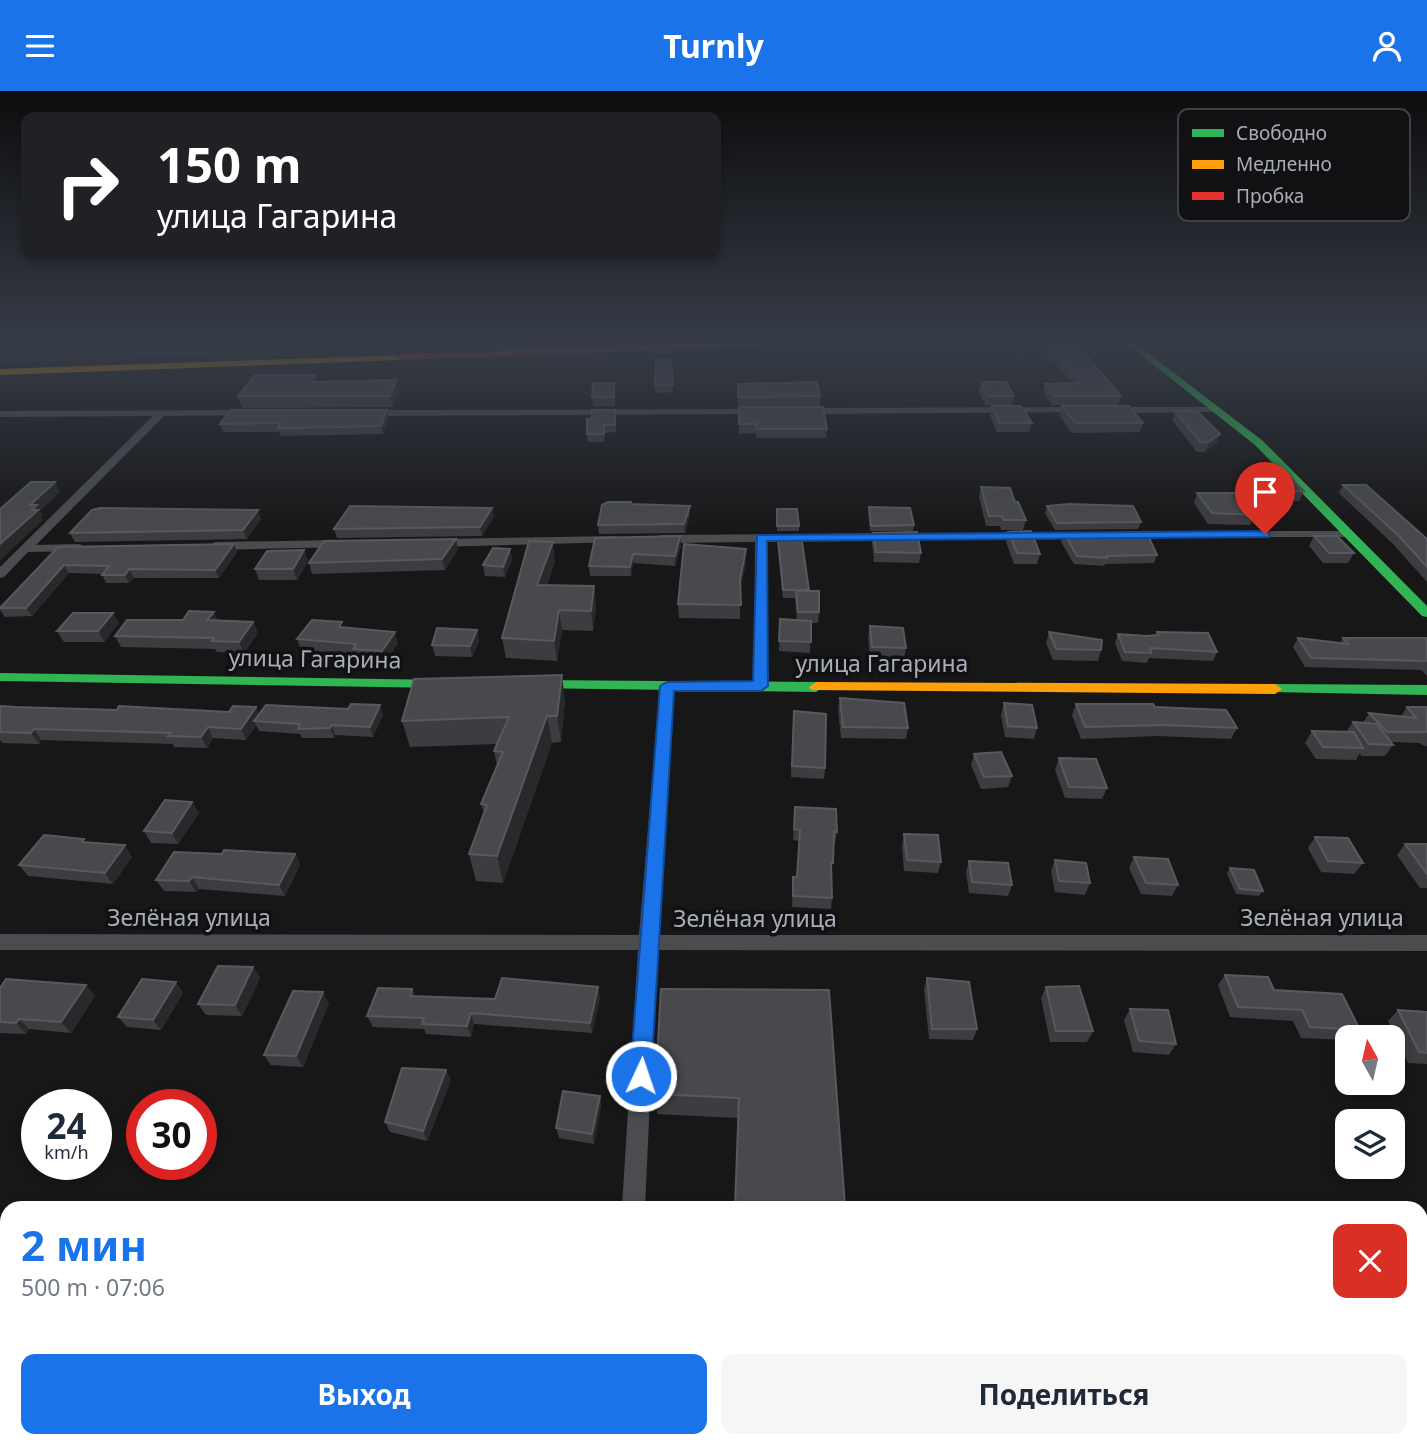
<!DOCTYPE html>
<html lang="ru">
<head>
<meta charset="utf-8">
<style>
  body { margin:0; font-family:"Noto Sans",sans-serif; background:#f6f6f7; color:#1f2937; height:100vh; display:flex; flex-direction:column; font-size:26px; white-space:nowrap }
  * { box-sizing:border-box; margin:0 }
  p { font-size:23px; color:#747a83 }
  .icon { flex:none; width:38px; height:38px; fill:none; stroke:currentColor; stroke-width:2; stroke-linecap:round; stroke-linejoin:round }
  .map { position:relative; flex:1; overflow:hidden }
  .details { position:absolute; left:0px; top:1110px; width:1428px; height:247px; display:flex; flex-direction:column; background:#fff; border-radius:21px 21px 0 0; box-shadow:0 4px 10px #0003 }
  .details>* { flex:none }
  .guide { position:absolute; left:21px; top:21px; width:700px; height:147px; border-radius:14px; box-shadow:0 4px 10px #0003; background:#202124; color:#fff; overflow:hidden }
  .needle { width:46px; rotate:352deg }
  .controls { position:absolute; left:1335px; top:934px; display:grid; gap:14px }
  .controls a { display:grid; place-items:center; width:70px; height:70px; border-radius:14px; background:#fff; box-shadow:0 4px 10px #0003; font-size:35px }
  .speed { position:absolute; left:21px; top:998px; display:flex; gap:14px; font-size:35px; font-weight:700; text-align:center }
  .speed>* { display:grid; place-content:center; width:91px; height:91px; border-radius:50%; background:#fff; box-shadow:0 4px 10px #0003; line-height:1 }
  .speed small { font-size:18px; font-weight:400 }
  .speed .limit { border:10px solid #d22; background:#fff; color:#111 }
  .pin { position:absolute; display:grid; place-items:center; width:60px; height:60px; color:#fff; margin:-72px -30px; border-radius:50% 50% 50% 0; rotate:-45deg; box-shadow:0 0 7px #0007 }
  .pin .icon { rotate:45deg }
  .me { position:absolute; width:77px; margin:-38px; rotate:3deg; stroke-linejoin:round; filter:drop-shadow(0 0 5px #0008) }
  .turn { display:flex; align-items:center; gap:24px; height:147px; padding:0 21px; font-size:32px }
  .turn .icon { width:91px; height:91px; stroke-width:2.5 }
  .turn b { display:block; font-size:49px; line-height:60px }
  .round { display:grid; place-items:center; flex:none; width:74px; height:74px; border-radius:14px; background:#f6f6f7 }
  .headline { display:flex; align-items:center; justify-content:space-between; height:119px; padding:0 21px }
  h1 { font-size:42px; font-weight:700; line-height:52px; color:#1a73e8 }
  .action { display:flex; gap:14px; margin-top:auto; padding:14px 21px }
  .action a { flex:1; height:80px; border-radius:14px; background:#1a73e8; color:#fff; font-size:28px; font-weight:700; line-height:80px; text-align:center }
  .action a+a { background:#f6f6f7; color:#1f2937 }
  header { display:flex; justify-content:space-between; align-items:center; height:91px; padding:0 21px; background:#1a73e8; color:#fff; font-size:32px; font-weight:700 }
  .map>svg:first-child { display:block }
</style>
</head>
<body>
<header><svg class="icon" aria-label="menu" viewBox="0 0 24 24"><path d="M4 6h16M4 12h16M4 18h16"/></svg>Turnly<svg class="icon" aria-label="person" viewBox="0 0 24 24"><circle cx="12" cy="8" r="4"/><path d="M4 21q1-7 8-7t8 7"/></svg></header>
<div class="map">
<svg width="1427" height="1355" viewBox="0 0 1427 1355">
  <rect width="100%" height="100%" fill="#171717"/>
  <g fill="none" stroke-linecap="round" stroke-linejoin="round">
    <polygon fill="#2a3239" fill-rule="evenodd" points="337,252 427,252 421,255 0,272 0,266"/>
    <g fill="#4b4c50" fill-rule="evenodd">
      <polygon points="1083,316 1088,319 1086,321 804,323 799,320 804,317"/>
      <polygon points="1216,316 1221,319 1219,321 1112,322 1107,319 1112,316"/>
      <polygon points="757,318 760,319 760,323 366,325 361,322 366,319"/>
      <polygon points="250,319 255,322 253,324 164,325 36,454 78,453 82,454 82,460 28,461 4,486 0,487 0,476 153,325 0,326 0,320"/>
      <polygon points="1129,440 1349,440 1355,443 1349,446 1125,446 1123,444"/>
      <polygon points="1082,441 1086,443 1086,447 767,451 768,595 761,600 754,595 755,451 660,452 654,448 660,444"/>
      <polygon points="617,445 623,449 621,451 436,456 430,452 436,448"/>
      <polygon points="344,449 350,453 348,456 215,459 209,455 215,451"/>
      <polygon points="667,590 674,595 658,844 1427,844 1427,860 657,859 645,1116 622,1116 638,859 0,859 0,843 639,844 660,595"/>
      <rect x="606" y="1349" width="28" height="6"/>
    </g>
    <g fill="#30b455" fill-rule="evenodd">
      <polygon points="1126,252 1135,252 1263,350 1427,515 1427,526 1422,525 1255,354"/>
      <polygon points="0,582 444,589 451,593 444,597 0,590"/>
      <polygon points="534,589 816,591 823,596 816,601 529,597 527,594"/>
      <polygon points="1275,593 1427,594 1427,604 1270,601 1268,598"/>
    </g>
    <g fill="#ff9f0a" fill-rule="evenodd">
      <polygon points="403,264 403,268 400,269 0,284 0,278"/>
      <polygon points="816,591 1275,593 1282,598 1275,603 811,599 809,596"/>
    </g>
    <polygon fill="#e5322d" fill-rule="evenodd" points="699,252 770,252 766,255 400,269 396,266 400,263"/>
  </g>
  <g fill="#3c3d40">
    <polygon points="1037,252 1076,252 1121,305 1118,314 1052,314 1043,302 1045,293 1072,292"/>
    <polygon points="656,269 671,269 673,301 655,302"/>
    <polygon points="318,291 399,300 393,316 242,317 238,305"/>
    <polygon points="981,291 1014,305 1012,314 985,314 979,300"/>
    <polygon points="614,292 615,315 593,315 592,306"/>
    <polygon points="738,293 820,305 820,315 738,315"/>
    <polygon points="992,315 1032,332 1029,341 997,341 990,325"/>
    <polygon points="1062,315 1143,332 1140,341 1072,342 1059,324"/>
    <polygon points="739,316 827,338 826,347 756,347 756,342 739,343"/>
    <polygon points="387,319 389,327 383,343 281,345 279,341 223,341 220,333"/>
    <polygon points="615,319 616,341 605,342 604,351 588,351 587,343 592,327"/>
    <polygon points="1175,320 1220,343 1216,353 1205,361 1197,361 1172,329"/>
    <polygon points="1265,385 1304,400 1299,410 1275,410 1260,395"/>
    <polygon points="1343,394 1427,448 1427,491 1393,453 1339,402"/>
    <polygon points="981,396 1015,411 1026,429 1023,439 1001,439 1000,435 986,435 979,406"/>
    <polygon points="1197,402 1255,424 1250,434 1208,433 1194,412"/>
    <polygon points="631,414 690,424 685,442 599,443 598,434"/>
    <polygon points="1047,415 1141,431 1138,438 1055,439 1045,422"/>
    <polygon points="869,416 914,434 913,440 870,440 868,421"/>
    <polygon points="777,418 799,435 799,440 777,440"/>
    <polygon points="494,425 482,445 337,447 334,438"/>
    <polygon points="261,428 247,448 75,451 70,442"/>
    <polygon points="1008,441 1040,463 1037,473 1014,473 1006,451"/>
    <polygon points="873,442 921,462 919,472 874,471 872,452"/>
    <polygon points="1064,442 1157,464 1154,472 1105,473 1104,475 1074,473 1061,451"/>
    <polygon points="801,444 809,500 819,521 818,532 811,532 810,562 779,560 780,528 797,529 795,507 783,507 777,453 778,445"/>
    <polygon points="680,445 681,455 675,475 633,472 631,485 590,485 589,475"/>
    <polygon points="1314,445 1354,462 1348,472 1323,472 1309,455"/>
    <polygon points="456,448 458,458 445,479 312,483 309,472"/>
    <polygon points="234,453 237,461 219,487 134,487 129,492 106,492 102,483 69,482 32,525 5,526 0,519 0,517 58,456"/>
    <polygon points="510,458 512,468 505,486 485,485 483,474"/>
    <polygon points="746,458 746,472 740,499 740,528 679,527 678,513"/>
    <polygon points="308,470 297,489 259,489 255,478"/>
    <polygon points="555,470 547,494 596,515 593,540 562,539 557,570 506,567 502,547"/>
    <polygon points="218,530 253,531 258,542 244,562 217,561 215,558 121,556 115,545"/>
    <polygon points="119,532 104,551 64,551 57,540"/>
    <polygon points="870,535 906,557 904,568 870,567 868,546"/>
    <polygon points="344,536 398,552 385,571 356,569 355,564 301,559 297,548"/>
    <polygon points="477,539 479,550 472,566 435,565 432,554"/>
    <polygon points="1049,541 1101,559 1098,570 1053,569 1046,552"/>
    <polygon points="1157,541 1217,561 1213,570 1149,567 1147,572 1122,570 1115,552 1118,543 1147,545 1156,544"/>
    <polygon points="1298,547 1340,552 1343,547 1427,547 1427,585 1421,579 1305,576 1293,556"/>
    <polygon points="840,607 908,637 906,648 841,647 838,618"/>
    <polygon points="565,610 561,651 552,652 503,792 476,790 469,763 484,722 481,713 497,674 494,660 497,653 410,656 402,630"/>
    <polygon points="1004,612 1037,637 1034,648 1005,646 1001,624"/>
    <polygon points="1076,613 1155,616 1237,637 1231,648 1159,645 1081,648 1072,624"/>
    <polygon points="380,614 383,624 373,646 335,644 334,647 302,647 300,643 259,640 256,634 246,649 213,647 207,657 174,656 173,653 41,649 39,653 2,652 0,649 0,615 16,616 229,621 256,616 259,624 348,618"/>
    <polygon points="1407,616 1427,616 1427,655 1422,654 1420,652 1391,651 1393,654 1385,665 1361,665 1360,662 1356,669 1316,668 1305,652 1312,640 1346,641 1353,631 1363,632 1369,622 1401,625"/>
    <polygon points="793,631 825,677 824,688 791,686"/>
    <polygon points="974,663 1012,685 1008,696 981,698 971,674"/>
    <polygon points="1059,667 1107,697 1102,708 1065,707 1055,679"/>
    <polygon points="795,716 837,741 835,752 834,752 831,783 832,807 831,818 792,816 793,786 797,786 799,750 793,749"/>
    <polygon points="199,722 178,753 151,752 144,740"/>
    <polygon points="904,743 941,771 938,782 904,780 902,754"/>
    <polygon points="1315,746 1363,772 1354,783 1321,781 1308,757"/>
    <polygon points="87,752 132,766 113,793 28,785 19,774"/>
    <polygon points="1405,753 1427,753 1427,797 1420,797 1397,764"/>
    <polygon points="222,763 295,763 300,774 285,805 199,798 196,801 164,800 156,789"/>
    <polygon points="1134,766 1178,794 1172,805 1141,803 1129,777"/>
    <polygon points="1055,769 1090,792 1085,804 1055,801 1051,780"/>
    <polygon points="969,770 1012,794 1008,805 969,802 966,781"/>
    <polygon points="1230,777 1263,800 1259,805 1236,803 1227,783"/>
    <polygon points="253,876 260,887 242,925 206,924 198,913"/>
    <polygon points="1225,884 1274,899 1360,939 1353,947 1348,947 1348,949 1301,947 1293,930 1230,926 1218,894"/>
    <polygon points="927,887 977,938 973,949 929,948 924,898"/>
    <polygon points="86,894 95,905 71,942 29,938 26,943 0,942 0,897"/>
    <polygon points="598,896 600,907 592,942 474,933 471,946 426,943 424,938 373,936 367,925 412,898 415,905 495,908"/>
    <polygon points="1046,896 1093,940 1087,951 1050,951 1041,907"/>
    <polygon points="829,899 738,1027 657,1023 655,1003"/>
    <polygon points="183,902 161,939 127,936 118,926"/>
    <polygon points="329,912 303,976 271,974 264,964"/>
    <polygon points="1130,918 1176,953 1169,964 1133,961 1124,929"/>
    <polygon points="1398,919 1427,921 1427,973 1408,972 1388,930"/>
    <polygon points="451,989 427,1050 390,1041 385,1031"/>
    <polygon points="600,1005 601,1015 594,1053 559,1047 556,1037"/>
    <rect x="0" y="1169" width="7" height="79"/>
    <polygon points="1421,1227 1427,1227 1427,1303 1421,1302"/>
  </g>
  <g fill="#28292a">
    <polygon points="316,284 319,295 310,291"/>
    <polygon points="396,289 399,300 393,316 390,305"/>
    <polygon points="387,319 389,327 383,343 381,335"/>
    <polygon points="1220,343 1216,353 1205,361 1209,351"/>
    <polygon points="55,391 60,401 40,420 43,424 41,426 43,429 0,470 0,453 30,414"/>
    <polygon points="690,415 690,424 685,442 684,433"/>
    <polygon points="492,417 494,425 482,445 480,436"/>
    <polygon points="258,419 261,428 247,448 243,439"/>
    <polygon points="680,445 681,455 675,475 675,465"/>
    <polygon points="456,448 458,458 445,479 442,468"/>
    <polygon points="553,451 555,470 540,514 537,494"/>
    <polygon points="234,453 237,461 219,487 215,479"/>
    <polygon points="510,458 512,468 505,486 503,476"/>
    <polygon points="746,458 746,472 739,503 740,489"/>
    <polygon points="304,459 308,470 297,489 293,478"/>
    <polygon points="633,463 633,472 631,485 630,476"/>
    <polygon points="64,474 69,482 32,525 26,517"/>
    <polygon points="129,478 134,487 129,492 125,484"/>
    <polygon points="594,495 596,515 593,540 591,520"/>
    <polygon points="559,519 562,539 557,570 554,550"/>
    <polygon points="214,521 219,532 207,529"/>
    <polygon points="113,522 119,532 104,551 98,540"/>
    <polygon points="253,531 258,542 244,562 239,551"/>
    <polygon points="477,539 479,550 472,566 470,555"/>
    <polygon points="395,541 398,552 385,571 382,560"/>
    <polygon points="562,584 565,610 561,651 557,625"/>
    <polygon points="380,614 383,624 373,646 370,636"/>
    <polygon points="256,616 260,628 254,630 256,634 246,649 241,638"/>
    <polygon points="547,625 552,652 503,792 497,765"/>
    <polygon points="332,634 335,644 334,647 330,637"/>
    <polygon points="208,636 213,647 207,657 201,646"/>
    <polygon points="34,638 41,649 39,653 31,642"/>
    <polygon points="192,711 199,722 178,753 172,742"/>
    <polygon points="125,754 132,766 113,793 105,782"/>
    <polygon points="295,763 300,774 285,805 279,794"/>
    <polygon points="192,786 199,798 196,801 189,790"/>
    <polygon points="253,876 260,887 242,925 235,914"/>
    <polygon points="176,891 183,902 161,939 153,929"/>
    <polygon points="86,894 95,905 71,942 61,931"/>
    <polygon points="598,896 600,907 592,942 590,932"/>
    <polygon points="323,901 329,912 303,976 296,965"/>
    <polygon points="471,922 474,933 471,946 467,935"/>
    <polygon points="19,928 29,938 26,943 16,932"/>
    <polygon points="446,979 451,989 427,1050 423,1040"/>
    <polygon points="600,1005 601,1015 594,1053 592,1043"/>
  </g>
  <g fill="#48494d" stroke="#57595e" stroke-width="2">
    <polygon points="1047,252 1076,252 1121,305 1054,305 1045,293 1082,292"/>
    <polygon points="656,269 671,269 673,294 655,294"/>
    <polygon points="255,284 316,284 310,291 396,289 390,305 238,305"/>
    <polygon points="817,291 820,305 738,306 738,293"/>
    <polygon points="981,291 1006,291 1014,305 987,305"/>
    <polygon points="593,292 614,292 614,306 592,306"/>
    <polygon points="992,315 1021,315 1032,332 999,332"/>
    <polygon points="1062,315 1129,315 1143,332 1075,332"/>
    <polygon points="739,316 823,316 827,338 757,338 756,333 739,333"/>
    <polygon points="231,319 387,319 381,335 294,337 278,337 281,332 220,333"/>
    <polygon points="592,319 615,319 615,334 604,334 604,343 587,343 587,328 592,327"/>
    <polygon points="1175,320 1197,320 1220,343 1209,351 1200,351"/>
    <polygon points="1288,384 1304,400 1280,400 1265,385"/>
    <polygon points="31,391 55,391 30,414 37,414 32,419 38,419 0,453 0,418"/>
    <polygon points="1343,394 1366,394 1427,448 1427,476 1398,444"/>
    <polygon points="981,396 1010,397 1015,411 1018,411 1026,429 1004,429 1002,425 989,425"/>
    <polygon points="1197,402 1242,402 1255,424 1212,422"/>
    <polygon points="608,411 631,411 631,413 690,415 684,433 598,434 602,414"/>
    <polygon points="1069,413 1133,415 1141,431 1057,432 1047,415"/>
    <polygon points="350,415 492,417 480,436 334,438"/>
    <polygon points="869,416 910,417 914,434 871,435"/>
    <polygon points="100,417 258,419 243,439 70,442 92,419"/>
    <polygon points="777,418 797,418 799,435 777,435"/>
    <polygon points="1031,440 1040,463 1017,462 1008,441"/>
    <polygon points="917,441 921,462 876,461 873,442"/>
    <polygon points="1064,442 1147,442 1157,464 1106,465 1107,467 1077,465"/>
    <polygon points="801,444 809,499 783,499 778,445"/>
    <polygon points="680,445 675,465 633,463 630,476 589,475 595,447"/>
    <polygon points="1314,445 1337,445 1354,462 1329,462"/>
    <polygon points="456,448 442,468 309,472 324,450"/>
    <polygon points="529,450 553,451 537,494 594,495 591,520 559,519 554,550 502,547"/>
    <polygon points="234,453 215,479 129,478 125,484 102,484 109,475 64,474 26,517 0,517 58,456"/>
    <polygon points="684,453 746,458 740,489 741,514 678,513"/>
    <polygon points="493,457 510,458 503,476 483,474"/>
    <polygon points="304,459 293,478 255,478 267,460"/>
    <polygon points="796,500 819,500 819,521 798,521"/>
    <polygon points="189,520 214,521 207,529 253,531 239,551 212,550 214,547 115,545 127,529 183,529"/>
    <polygon points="73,522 113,522 98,540 57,540"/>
    <polygon points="780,528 811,530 811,551 779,550"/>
    <polygon points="312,529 342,531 339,536 395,541 382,560 353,558 356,553 297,548"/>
    <polygon points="870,535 903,537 906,557 872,556"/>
    <polygon points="437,537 477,539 470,555 432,554"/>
    <polygon points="1049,541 1102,549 1101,559 1056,558"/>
    <polygon points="1157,541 1208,542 1217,561 1150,557 1151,562 1125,561 1118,543 1147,545 1158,544"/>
    <polygon points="1298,547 1348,553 1343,547 1427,547 1427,570 1311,567"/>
    <polygon points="562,584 557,625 547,625 497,765 469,763 487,714 481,713 503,661 494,660 509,626 402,630 414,588"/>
    <polygon points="840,607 904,612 908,637 843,636"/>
    <polygon points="1004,612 1032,614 1037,637 1008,635"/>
    <polygon points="351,613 380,614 370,636 332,634 330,637 298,638 300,633 254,630 266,614 348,618"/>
    <polygon points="1076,613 1153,613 1155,616 1226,619 1237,637 1164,634 1085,636"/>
    <polygon points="0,615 16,616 117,619 119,615 229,621 233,615 256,616 241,638 208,636 201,646 168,645 171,642 34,638 31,642 0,641"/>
    <polygon points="1407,616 1427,616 1427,641 1387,641 1369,622 1416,627"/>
    <polygon points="794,620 826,623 825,677 792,675"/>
    <polygon points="1353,631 1377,633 1393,654 1369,653"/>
    <polygon points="1312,640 1354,641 1363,657 1323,656"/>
    <polygon points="1001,661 1012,685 984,686 974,663"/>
    <polygon points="1059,667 1096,668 1107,697 1069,696"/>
    <polygon points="165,709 192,711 172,742 144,740"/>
    <polygon points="795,716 836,718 837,741 834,740 833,772 831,772 832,807 793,805 793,786 797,786 800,739 794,738"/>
    <polygon points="904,743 938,744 941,771 907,769"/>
    <polygon points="44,744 84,748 82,751 125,754 105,782 19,774"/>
    <polygon points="1315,746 1348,747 1363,772 1328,770"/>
    <polygon points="1405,753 1427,753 1427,783"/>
    <polygon points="224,759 295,763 279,794 192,786 189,790 156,789 174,761 222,763"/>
    <polygon points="1134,766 1168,768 1178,794 1146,792"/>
    <polygon points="1055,769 1086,772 1090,792 1059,790"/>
    <polygon points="969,770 1008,772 1012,794 972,791"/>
    <polygon points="1230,777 1254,779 1263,800 1240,798"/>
    <polygon points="218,875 253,876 235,914 198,913"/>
    <polygon points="1225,884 1268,886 1274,899 1342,903 1360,939 1310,936 1302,919 1238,916"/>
    <polygon points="502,887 598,896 590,932 471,922 467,935 422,933 424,927 367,925 378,897 412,898 410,905 495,908"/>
    <polygon points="927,887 969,891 977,938 932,938"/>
    <polygon points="6,888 86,894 61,931 19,928 16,932 0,931 0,897"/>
    <polygon points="142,888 176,891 153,929 118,926"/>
    <polygon points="1079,895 1093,940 1056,940 1046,896"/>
    <polygon points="661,898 829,899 845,1116 735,1116 739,1007 655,1003"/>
    <polygon points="293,900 323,901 296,965 264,964"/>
    <polygon points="1130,918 1168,919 1176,953 1139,950"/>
    <polygon points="1398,919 1427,921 1427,962 1419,961"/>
    <polygon points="402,977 446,979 423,1040 385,1031"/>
    <polygon points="563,1000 600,1005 592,1043 556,1037"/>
    <polygon points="0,1169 7,1169 7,1238 0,1237"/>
    <rect x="1421" y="1227" width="6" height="64"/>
  </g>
  <linearGradient id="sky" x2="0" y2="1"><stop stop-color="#0d0d0d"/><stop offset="0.57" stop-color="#363c47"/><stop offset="1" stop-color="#363c47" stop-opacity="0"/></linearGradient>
  <rect width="1427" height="442" fill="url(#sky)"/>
  <polygon fill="#1a73e8" stroke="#114b97" stroke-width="2" points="1265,440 1269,441 1269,446 767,450 768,595 761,600 674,600 651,985 648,992 641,995 633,992 630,985 660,595 667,591 753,590 757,444"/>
  <g text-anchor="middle" stroke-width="7" stroke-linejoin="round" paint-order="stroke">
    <g font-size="23" fill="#a8adb8" stroke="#111113">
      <text transform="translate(315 568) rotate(1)" y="8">улица Гагарина</text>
      <text x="882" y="581">улица Гагарина</text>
      <text x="189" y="835">Зелёная улица</text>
      <text x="1322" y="835">Зелёная улица</text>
      <text x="755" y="836">Зелёная улица</text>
    </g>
  </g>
  <rect x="1178" y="18" width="232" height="112" rx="10" fill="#111113" stroke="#3e4045" stroke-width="2"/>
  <rect x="1192" y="38" width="32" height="8" fill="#30b455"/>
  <rect x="1192" y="69" width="32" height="9" fill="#ff9f0a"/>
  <rect x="1192" y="101" width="32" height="8" fill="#e5322d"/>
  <g font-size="19" fill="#a8adb8">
    <text x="1236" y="49">Свободно</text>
    <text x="1236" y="80">Медленно</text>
    <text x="1236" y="112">Пробка</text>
  </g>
</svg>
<div class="controls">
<a><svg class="needle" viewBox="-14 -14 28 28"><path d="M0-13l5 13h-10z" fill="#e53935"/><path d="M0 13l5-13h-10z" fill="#747a83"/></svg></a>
<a><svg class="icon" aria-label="layers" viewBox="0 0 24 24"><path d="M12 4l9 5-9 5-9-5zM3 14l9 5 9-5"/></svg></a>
</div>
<div class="speed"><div>24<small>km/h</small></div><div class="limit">30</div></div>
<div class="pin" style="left:1265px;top:443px;background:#d93025"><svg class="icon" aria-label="arrive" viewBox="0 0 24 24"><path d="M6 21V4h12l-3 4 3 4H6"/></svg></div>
<svg class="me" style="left:641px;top:985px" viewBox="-20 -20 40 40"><circle r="17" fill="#1a73e8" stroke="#fff" stroke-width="3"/><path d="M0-11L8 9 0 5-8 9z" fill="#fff"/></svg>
<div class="guide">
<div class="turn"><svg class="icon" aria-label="right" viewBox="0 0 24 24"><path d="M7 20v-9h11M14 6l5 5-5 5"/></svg><div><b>150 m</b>улица Гагарина</div></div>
</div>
<section class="details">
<div class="headline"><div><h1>2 мин</h1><p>500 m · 07:06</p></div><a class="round" style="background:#d93025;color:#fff"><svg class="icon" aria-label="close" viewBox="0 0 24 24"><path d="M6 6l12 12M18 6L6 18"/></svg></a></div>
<div class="action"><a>Выход</a><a>Поделиться</a></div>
</section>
</div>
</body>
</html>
